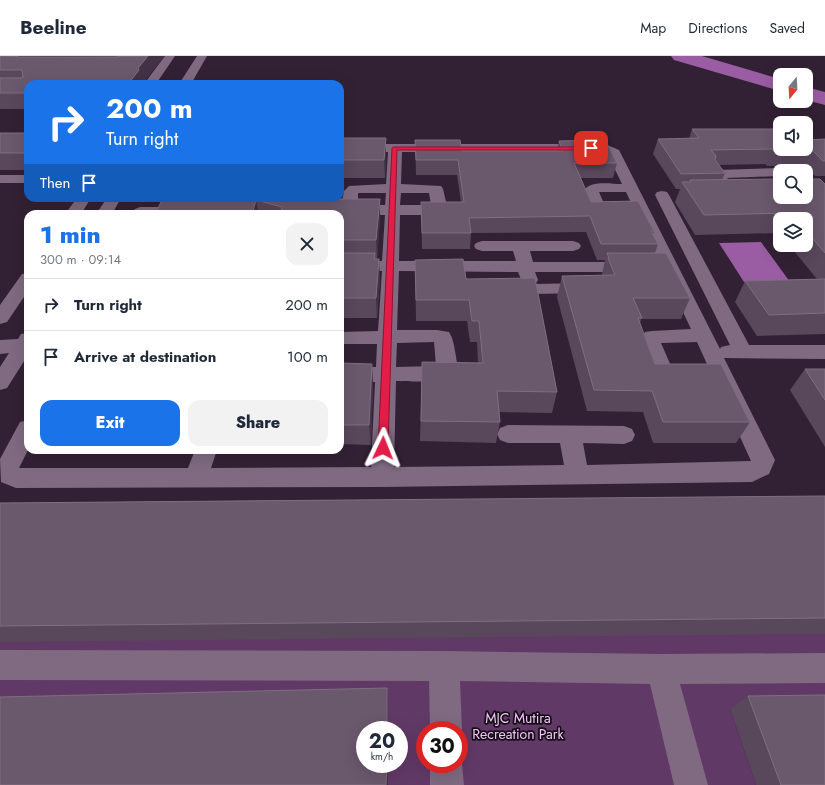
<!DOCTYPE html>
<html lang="en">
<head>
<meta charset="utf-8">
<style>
  body { margin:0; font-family:Jost,sans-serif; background:#f2f2f3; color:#1f2937; height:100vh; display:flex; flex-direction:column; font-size:15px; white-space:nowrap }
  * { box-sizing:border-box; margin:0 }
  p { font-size:13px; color:#747a83 }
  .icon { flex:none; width:22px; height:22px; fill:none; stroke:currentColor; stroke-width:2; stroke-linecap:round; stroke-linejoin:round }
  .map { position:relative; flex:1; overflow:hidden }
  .side { position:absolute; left:24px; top:154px; width:320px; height:244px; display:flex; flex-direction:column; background:#fff; border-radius:12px; box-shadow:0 4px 16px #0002 }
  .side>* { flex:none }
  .guide { position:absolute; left:24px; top:24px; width:320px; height:122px; border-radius:12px; box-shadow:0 4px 16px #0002; background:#1a73e8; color:#fff; overflow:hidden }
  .needle { width:26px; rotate:198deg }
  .buttons { position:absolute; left:773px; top:12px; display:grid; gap:8px }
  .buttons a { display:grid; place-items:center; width:40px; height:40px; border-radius:8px; background:#fff; box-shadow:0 4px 16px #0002; font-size:20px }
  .speed { position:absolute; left:356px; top:665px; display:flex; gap:8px; font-size:20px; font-weight:700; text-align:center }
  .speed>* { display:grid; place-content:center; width:52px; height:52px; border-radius:50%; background:#fff; box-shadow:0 4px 16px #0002; line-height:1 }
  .speed small { font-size:10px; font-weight:400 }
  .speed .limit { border:6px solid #d22; background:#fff; color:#111 }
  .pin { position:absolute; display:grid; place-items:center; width:34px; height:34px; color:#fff; margin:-17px; border-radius:8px; box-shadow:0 2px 6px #0006 }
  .me { position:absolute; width:44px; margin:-22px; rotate:2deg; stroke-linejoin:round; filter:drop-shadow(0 0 3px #0008) }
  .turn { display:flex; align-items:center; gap:14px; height:84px; padding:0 16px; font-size:18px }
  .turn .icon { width:52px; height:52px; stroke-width:2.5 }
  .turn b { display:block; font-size:28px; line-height:34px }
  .then { display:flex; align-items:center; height:38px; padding:0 16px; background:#0003; gap:8px; font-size:15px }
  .round { display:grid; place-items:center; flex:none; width:42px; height:42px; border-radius:12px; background:#f2f2f3 }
  .head { display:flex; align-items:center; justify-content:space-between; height:68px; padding:0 16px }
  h1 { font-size:24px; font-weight:800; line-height:30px; color:#1a73e8 }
  .cta { display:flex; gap:8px; margin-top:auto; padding:8px 16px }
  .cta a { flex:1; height:46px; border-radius:12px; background:#1a73e8; color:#fff; font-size:16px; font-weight:800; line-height:46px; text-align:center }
  .cta a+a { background:#f2f2f3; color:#1f2937 }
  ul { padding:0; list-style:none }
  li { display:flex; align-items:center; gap:12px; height:52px; padding:0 16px; border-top:1px solid #e0e1e3 }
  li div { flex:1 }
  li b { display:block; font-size:15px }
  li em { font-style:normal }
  header { display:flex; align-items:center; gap:24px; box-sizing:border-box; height:56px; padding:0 20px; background:#fff; border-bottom:1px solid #e0e1e3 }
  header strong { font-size:19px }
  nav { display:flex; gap:22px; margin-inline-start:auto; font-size:14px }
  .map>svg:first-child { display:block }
</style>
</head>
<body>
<header>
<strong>Beeline</strong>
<nav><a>Map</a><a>Directions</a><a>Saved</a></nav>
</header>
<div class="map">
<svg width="825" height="729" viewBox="0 0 825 729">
  <rect width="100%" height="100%" fill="#322134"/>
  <path fill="#613966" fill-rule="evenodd" d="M 825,557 L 825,653 L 730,653 L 756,729 L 388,729 L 388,708 L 399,708 L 399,674 L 0,655 L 0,561 ZM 425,674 L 459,674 L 459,708 L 425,708 Z"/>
  <polygon fill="#9a5ca2" points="761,186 790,226 744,226 719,187"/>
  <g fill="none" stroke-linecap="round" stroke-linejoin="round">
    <g fill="#9a5ca2" fill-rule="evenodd">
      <polygon points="671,0 702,0 780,23 780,35 674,4"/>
      <polygon points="806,31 825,36 825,49 806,44"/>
    </g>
    <g fill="#7f6a81" fill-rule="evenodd">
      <polygon points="165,0 175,0 156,28 144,28"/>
      <polygon points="197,0 207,0 191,28 179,28"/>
      <path d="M 340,88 L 605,88 L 619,94 L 720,293 L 721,291 L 730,289 L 655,139 L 657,136 L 662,135 L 667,136 L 669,139 L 749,289 L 825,289 L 825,303 L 724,302 L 775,404 L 769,418 L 752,426 L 382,431 L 16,432 L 1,426 L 0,403 L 20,366 L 28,364 L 28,394 L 19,412 L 188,412 L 195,394 L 217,394 L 211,412 L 371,411 L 375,326 L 340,326 L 340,312 L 376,311 L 377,288 L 340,288 L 340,276 L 378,275 L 382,215 L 340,215 L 340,205 L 382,205 L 385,159 C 372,159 350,163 341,151 L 344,135 L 349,130 L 386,128 L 388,96 L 340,96 ZM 402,96 L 603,96 L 608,99 L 622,128 C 611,128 591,124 584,134 C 591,158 600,165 625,158 L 628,155 L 625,152 L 605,150 L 599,136 L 626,136 L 691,273 L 652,275 L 645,276 L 640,285 L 656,320 C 668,324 679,327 691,323 L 694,318 L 691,313 L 671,310 L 661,287 L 697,286 L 751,405 L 587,409 L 583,387 L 624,388 L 632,385 L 635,379 L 632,373 L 624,370 L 508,369 L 500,372 L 497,378 L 500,384 L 508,387 L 560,387 L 564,409 L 394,411 L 396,325 C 410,325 453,329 457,312 C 458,309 456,303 456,300 C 454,291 454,284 449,276 L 437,274 L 397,274 L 399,215 L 518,216 L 523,228 L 527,229 L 523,233 L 526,237 L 532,238 L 586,237 L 592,236 L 595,232 L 592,228 L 586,227 L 535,228 L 538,224 L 535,216 L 634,216 L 640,215 L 643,211 L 640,207 L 634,206 L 533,206 L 530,195 L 573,195 L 579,193 L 581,190 L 579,187 L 573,185 L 482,185 L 476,187 L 474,190 L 476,193 L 482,195 L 513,195 L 516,205 L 399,205 L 400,159 L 435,159 L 440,157 L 447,150 L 443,133 L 441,130 L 401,128 ZM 358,137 L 386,137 L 385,149 L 358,149 ZM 401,137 L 429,137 L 431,149 L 400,149 ZM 434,286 L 436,310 L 396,311 L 397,287 Z"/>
      <path d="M 780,112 L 786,115 L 780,115 L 780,120 L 727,122 L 737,135 L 735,138 C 722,141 717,128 710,118 L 712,115 L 717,114 Z"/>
      <rect x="0" y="119" width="28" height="8"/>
      <polygon points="77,142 91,142 81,158 65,158"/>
      <polygon points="107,142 121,142 112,158 96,158"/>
      <polygon points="187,142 201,142 197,154 193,158 134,158 132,156 135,153 140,151 182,151"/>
      <polygon points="28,217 28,235 7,266 0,268 0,249 22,218"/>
      <polygon points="28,277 28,299 7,332 0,334 0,311 9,297 0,298 0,284 18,283 21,278"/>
      <polygon points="0,594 444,595 661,598 825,597 825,627 680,628 708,729 674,729 650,628 460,625 462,674 459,681 459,674 430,674 429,625 0,624"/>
      <polygon points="459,700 462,708 464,729 430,729 430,708 459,708"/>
    </g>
  </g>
  <g fill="#59475b">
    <polygon points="0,0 41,0 40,1 164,0 143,27 28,28 28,53 0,53"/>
    <polygon points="692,73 808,84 825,83 825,120 815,120 805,109 767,110 765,108 719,109 725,117 722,124 825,128 825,278 757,280 735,246 745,225 817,223 789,189 806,189 806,163 780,163 780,178 779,177 695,179 675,146 680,133 676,133 653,98 658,83 689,83"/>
    <rect x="0" y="77" width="28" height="37"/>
    <polygon points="340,82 386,99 385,122 342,122 340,136"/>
    <polygon points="415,84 462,95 557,95 559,85 617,107 613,122 581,122 591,146 654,175 653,178 658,188 655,197 690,242 681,263 641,263 640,268 655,308 750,366 736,387 653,387 643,356 587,355 557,241 562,220 602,219 602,218 605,204 597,204 586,176 471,177 470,193 422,193 421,146 461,146 457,119 416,119"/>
    <polygon points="207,142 339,142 339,143 380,143 380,162 377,203 380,222 377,262 340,262 340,158 155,158 206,143"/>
    <polygon points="415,204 466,223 557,336 552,357 499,356 500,366 496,387 420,385 422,306 478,307 477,286 470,286 467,265 416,265"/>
    <polygon points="340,307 373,328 371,389 340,388"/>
    <polygon points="805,313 825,313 825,391 790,334"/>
    <polygon points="825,440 825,578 0,586 0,447"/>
    <polygon points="748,640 825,729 756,729 730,653"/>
  </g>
  <g fill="#433145">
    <polygon points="18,0 41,0 23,16 17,1"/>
    <polygon points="148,0 164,0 143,27 144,28 128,28 138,12"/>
    <polygon points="386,82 386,99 385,122 384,104"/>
    <polygon points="341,104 342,122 340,136 340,108"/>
    <polygon points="380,143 380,162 377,204 376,184"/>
    <polygon points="256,144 259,158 252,158"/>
    <polygon points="379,203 380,222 377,262 376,242"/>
    <polygon points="372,308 373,328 371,389 369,369"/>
    <polygon points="387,632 388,646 388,674 387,674"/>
    <polygon points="387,708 388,708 388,729 386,729"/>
  </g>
  <g fill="#6a586c" stroke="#7f6f81">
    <polygon points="0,0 18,0 17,1 118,1 118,0 148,0 138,12 139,14 128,28 28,28 28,37 0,37 0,22 21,22 23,21 22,14 0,14"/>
    <polygon points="692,73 780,73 780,93 806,93 806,82 808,84 825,83 825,105 823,105 812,94 774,95 772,93 711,94 716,100 715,104 725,117 681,118 658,83 699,82"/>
    <rect x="0" y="77" width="28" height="20"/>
    <polygon points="340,82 386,82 384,104 341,104 340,108"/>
    <polygon points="415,84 460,84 462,95 563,95 559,85 605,84 617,107 574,107 591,146 638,145 654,175 651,175 658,188 601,188 590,160 469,162 471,177 422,177 421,146 464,146 458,104 416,104"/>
    <polygon points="780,123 780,141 806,141 806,123 820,123 825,128 825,197 806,175 806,163 795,163 790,157 704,159 682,126 691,126 690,124"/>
    <polygon points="207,142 334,142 334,143 380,143 376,184 340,184 340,158 280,158 282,151 256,144 252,158 155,158 162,144 206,143"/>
    <polygon points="340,197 375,197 374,203 379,203 376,242 340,242"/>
    <polygon points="607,197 666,197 690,242 633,242 642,262 638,262 655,308 721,308 750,366 663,366 652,335 594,334 562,220 615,219 608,202 609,202"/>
    <polygon points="463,203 466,223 535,222 557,336 497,335 500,366 421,365 422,306 483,307 479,265 472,265 469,244 416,244 415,204"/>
    <polygon points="825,223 825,257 769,259 745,225"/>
    <polygon points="340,307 372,308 369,369 340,369"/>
    <polygon points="805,313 825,313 825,344"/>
    <polygon points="825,440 825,562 0,570 0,447"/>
    <polygon points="387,632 387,674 365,674 365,708 387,708 386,729 0,729 0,641"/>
    <polygon points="825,639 825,729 781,729 748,640"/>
  </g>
  <polygon fill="#e11d48" stroke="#92132f" points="394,91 591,91 593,92 591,94 397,94 388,392 387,394 380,394 378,392 392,92"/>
  <g text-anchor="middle" stroke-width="3.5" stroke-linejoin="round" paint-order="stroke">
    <g font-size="14" fill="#f5c3fb" stroke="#150e16">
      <text x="518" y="667">MJC Mutira<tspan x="518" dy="16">Recreation Park</tspan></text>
    </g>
  </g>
</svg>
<div class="buttons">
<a><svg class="needle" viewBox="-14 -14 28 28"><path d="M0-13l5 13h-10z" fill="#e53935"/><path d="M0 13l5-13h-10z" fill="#747a83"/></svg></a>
<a><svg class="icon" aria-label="sound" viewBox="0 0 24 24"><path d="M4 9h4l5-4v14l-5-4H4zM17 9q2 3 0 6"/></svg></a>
<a><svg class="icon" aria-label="search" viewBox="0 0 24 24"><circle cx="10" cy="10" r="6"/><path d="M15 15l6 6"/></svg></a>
<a><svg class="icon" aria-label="layers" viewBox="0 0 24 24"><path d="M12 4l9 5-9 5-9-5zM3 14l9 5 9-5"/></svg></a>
</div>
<div class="speed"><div>20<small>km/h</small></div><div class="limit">30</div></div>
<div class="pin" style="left:591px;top:92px;background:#d93025"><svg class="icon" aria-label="arrive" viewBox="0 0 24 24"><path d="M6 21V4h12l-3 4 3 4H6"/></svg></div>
<svg class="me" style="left:383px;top:392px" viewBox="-20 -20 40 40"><path d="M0-17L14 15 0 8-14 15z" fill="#e11d48" stroke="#fff" stroke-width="4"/></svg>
<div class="guide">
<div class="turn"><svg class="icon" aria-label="right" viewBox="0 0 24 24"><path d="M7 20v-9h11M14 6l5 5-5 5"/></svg><div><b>200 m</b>Turn right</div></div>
<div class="then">Then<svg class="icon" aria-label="arrive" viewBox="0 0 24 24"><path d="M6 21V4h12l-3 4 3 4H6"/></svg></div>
</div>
<section class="side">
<div class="head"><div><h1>1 min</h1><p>300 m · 09:14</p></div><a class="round"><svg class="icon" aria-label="close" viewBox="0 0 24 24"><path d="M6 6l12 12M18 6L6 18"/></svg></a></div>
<ul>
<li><svg class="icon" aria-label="right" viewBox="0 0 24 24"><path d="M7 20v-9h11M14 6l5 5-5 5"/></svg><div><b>Turn right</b></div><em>200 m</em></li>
<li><svg class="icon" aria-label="arrive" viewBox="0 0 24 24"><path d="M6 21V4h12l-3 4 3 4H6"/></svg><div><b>Arrive at destination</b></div><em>100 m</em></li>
</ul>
<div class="cta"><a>Exit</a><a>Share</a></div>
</section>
</div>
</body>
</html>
